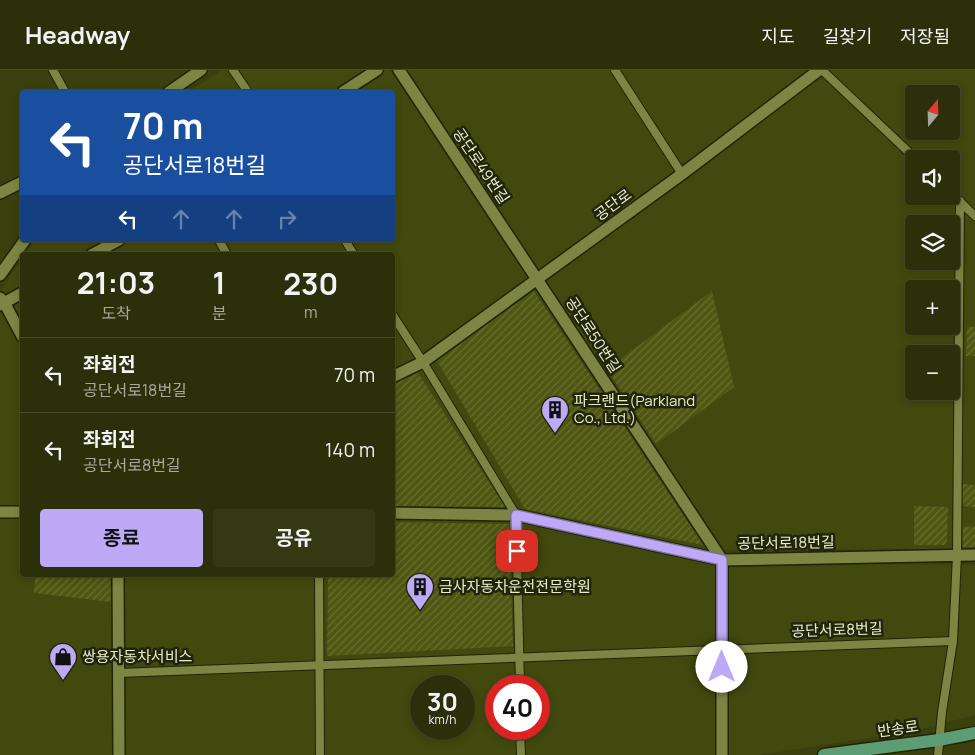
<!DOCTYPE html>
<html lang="ko">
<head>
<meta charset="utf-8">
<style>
  body { margin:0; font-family:Manrope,"Noto Sans KR",sans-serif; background:#343813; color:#f1f3f6; height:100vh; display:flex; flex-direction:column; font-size:19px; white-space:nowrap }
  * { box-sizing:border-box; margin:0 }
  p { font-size:16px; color:#a6a99c }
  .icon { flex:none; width:28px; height:28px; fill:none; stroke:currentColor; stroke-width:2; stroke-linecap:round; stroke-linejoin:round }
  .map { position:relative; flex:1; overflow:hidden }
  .side { position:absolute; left:20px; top:182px; width:375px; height:325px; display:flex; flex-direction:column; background:#2c300a; border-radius:5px; box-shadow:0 2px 8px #0003,0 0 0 1px #484b2b }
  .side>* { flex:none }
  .banner { position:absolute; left:20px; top:20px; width:375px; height:152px; border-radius:5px; box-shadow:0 2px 8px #0003,0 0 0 1px #484b2b; background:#1a4fa0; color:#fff; overflow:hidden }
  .needle { width:32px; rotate:19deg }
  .buttons { position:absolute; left:905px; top:15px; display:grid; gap:10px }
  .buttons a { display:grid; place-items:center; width:55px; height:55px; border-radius:5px; background:#2c300a; box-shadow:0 2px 8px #0003,0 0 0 1px #484b2b; font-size:25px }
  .speed { position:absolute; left:410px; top:605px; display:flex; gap:10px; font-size:25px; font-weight:700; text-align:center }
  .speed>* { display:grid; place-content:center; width:65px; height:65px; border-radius:50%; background:#2c300a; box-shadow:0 2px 8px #0003,0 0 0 1px #484b2b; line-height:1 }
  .speed small { font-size:12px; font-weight:400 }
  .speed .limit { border:8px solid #d22; background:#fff; color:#111 }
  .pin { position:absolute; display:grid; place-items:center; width:42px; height:42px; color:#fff; margin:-21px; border-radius:10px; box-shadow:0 2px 8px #0006 }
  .me { position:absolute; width:55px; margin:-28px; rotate:0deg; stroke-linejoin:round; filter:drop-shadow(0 0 4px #0008) }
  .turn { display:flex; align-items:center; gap:18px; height:105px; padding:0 20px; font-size:22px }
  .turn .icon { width:65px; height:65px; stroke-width:2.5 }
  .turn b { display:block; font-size:35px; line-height:42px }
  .lanes { display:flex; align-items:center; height:48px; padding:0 20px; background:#0003; justify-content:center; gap:25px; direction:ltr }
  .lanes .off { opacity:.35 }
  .eta { display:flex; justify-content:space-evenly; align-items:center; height:85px; text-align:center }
  .eta b { font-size:30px; font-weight:700; line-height:35px }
  .cta { display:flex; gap:10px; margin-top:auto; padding:10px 20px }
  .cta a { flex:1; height:58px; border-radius:5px; background:#bda9f5; color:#111; font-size:20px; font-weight:700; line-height:58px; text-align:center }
  .cta a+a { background:#343813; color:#f1f3f6 }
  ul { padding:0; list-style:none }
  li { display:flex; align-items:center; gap:15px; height:75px; padding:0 20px; border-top:1px solid #484b2b }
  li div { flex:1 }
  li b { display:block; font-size:19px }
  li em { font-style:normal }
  header { display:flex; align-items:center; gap:30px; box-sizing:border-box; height:70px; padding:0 25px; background:#2c300a; border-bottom:1px solid #484b2b }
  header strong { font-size:24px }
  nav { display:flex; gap:28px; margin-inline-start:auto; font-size:18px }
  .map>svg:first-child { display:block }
</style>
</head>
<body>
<header>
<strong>Headway</strong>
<nav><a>지도</a><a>길찾기</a><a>저장됨</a></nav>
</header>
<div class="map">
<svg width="975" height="685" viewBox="0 0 975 685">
  <defs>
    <pattern id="building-hatch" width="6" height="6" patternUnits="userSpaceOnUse" patternTransform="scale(1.25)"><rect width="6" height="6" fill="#4e5611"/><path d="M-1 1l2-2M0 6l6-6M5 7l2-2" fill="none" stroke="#686f32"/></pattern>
  </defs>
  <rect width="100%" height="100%" fill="#3a400d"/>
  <g fill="#42490e" fill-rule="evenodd">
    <polygon points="222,0 390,0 506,176 551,237 710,480 705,480 531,442 393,438 392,185 25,185 34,170 392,170 392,22 189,22"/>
    <path d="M 404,0 L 975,0 L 975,479 L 725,480 L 660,387 L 599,289 L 548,214 L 538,198 L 461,87 ZM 914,24 L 951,24 L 951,61 L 914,61 ZM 914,89 L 951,89 L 951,126 L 914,126 ZM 914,154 L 951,154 L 951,191 L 914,191 ZM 914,219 L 951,219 L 951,256 L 914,256 ZM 914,284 L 951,284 L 951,321 L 914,321 Z"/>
    <polygon points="22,188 22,435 0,436 0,222"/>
    <path d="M 0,449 L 22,449 L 22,505 L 392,505 L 393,449 L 502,449 L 526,453 L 712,493 L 726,497 L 904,494 L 975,495 L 975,645 L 914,661 L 759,685 L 0,685 ZM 421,616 L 464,616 L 464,659 L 421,659 ZM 496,616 L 539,616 L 539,659 L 496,659 Z"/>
  </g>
  <g fill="url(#building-hatch)">
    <polygon points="534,221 703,475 525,439 437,291"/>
    <polygon points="712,221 734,317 656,374 607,299"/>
    <polygon points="967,257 975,257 975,286 966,286"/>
    <polygon points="418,303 503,434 505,437 392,436 392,315"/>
    <polygon points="963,414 975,415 975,437 963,436"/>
    <polygon points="914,436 948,437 947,471 944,475 914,475"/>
    <polygon points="392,452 509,454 513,576 327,586 328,505 392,505"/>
    <polygon points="975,456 975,477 963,477 963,457"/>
    <polygon points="35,505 110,505 111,532 34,523"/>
  </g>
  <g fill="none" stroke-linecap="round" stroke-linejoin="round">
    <defs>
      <g id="street">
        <polyline points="53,0 65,22"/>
        <polyline points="233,0 248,22"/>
        <polyline points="615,0 682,104"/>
        <polyline points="822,0 916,89"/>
        <polyline points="951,123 975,146"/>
        <polyline points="219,170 227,185"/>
        <polyline points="345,170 354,185"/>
        <polyline points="392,244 423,292 516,445 520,616"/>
        <polyline points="319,505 320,685"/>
        <polyline points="119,603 953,571"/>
        <polyline points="520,659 521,685"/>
        <polyline points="938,685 942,642 953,571 957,485 960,131"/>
      </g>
      <g id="secondary">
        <polyline points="399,0 722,490 722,685"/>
        <polyline points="169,22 201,0"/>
        <polyline points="343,22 377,0"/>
        <polyline points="0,123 22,112"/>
        <polyline points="91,185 119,170"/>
        <polyline points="0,205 25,170"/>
        <polyline points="0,228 4,232 22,266"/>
        <polyline points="0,235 22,223"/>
        <polyline points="392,307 423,292 682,104 819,0"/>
        <polyline points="0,442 22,442"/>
        <polyline points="392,443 516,445 722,490 975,485"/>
        <polyline points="118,505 119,685"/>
      </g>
      <polyline id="primary" points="824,685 939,670 975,663"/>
    </defs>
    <use href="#street" stroke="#212503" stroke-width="10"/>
    <use href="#secondary" stroke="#212503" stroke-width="14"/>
    <use href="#primary" stroke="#212503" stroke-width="15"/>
    <use href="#street" stroke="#7c8544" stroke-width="8"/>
    <use href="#secondary" stroke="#7c8544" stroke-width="11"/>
    <use href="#primary" stroke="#5c9d75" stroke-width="12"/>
  </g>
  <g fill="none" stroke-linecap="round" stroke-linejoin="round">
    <defs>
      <polyline id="route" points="517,481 516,445 722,490 722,597"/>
    </defs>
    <use href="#route" stroke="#7b6e9f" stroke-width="12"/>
    <use href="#route" stroke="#bda9f5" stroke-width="9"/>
  </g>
  <defs>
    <symbol id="building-pin" viewBox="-11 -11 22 30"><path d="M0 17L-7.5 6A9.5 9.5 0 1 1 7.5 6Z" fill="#bda9f5" stroke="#21250a"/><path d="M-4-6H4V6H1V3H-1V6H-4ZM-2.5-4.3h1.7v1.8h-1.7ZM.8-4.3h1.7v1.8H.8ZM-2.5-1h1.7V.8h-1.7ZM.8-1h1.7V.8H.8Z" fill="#111"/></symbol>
    <symbol id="shop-pin" viewBox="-11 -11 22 30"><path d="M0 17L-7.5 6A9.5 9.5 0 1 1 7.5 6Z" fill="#bda9f5" stroke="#21250a"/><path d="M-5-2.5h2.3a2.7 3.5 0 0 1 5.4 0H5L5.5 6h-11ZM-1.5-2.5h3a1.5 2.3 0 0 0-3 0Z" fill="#111"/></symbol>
  </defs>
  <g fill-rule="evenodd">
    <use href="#building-pin" x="539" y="324" width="32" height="43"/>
    <use href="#building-pin" x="404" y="501" width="32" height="43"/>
    <use href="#shop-pin" x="47" y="571" width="32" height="43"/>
  </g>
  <g text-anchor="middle" stroke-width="5" stroke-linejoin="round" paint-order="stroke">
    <g font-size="15" fill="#e7edcc" stroke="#21250a">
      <text transform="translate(481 96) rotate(56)" y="5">공단로49번길</text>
      <text transform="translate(613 135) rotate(-36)" y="5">공단로</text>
      <text transform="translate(593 265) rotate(57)" y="5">공단로50번길</text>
      <text transform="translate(786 473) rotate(-1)" y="5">공단서로18번길</text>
      <text transform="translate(837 560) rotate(-2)" y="5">공단서로8번길</text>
      <text transform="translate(898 659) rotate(-8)" y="5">반송로</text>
    </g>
    <g font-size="15" fill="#e7edcc" stroke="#21250a" text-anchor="start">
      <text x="574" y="336">파크랜드(Parkland<tspan x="574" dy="17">Co., Ltd.)</tspan></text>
      <text x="439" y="522">금사자동차운전전문학원</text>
      <text x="82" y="592">쌍용자동차서비스</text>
    </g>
  </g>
</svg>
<div class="buttons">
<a><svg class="needle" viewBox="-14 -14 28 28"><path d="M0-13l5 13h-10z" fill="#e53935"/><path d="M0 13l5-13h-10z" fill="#a6a99c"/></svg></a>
<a><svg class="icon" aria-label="sound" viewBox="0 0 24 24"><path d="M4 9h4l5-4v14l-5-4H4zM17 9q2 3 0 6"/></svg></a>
<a><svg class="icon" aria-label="layers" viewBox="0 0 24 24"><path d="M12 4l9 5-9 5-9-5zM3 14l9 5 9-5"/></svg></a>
<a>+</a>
<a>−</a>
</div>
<div class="speed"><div>30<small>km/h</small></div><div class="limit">40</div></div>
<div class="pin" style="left:517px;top:481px;background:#d93025"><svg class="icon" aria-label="arrive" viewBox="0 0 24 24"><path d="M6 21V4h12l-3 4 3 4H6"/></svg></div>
<svg class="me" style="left:722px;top:597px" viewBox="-20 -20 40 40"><circle r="19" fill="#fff"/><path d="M0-13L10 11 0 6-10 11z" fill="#bda9f5"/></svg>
<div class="banner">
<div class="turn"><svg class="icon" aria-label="left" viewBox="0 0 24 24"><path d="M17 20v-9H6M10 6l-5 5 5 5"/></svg><div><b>70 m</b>공단서로18번길</div></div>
<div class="lanes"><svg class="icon" aria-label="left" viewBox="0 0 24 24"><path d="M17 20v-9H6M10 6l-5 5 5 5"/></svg><svg class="icon off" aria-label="ahead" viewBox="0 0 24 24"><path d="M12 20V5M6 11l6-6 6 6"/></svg><svg class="icon off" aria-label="ahead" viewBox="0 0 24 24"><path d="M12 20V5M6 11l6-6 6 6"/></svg><svg class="icon off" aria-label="right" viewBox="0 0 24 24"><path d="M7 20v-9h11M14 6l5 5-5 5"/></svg></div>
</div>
<section class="side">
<div class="eta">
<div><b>21:03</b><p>도착</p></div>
<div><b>1</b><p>분</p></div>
<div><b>230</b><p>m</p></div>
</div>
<ul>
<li><svg class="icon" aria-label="left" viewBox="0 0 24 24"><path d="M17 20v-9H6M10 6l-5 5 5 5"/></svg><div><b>좌회전</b><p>공단서로18번길</p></div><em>70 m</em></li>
<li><svg class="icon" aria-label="left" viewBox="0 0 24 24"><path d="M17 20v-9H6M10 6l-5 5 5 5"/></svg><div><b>좌회전</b><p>공단서로8번길</p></div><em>140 m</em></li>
</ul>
<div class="cta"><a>종료</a><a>공유</a></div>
</section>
</div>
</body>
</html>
